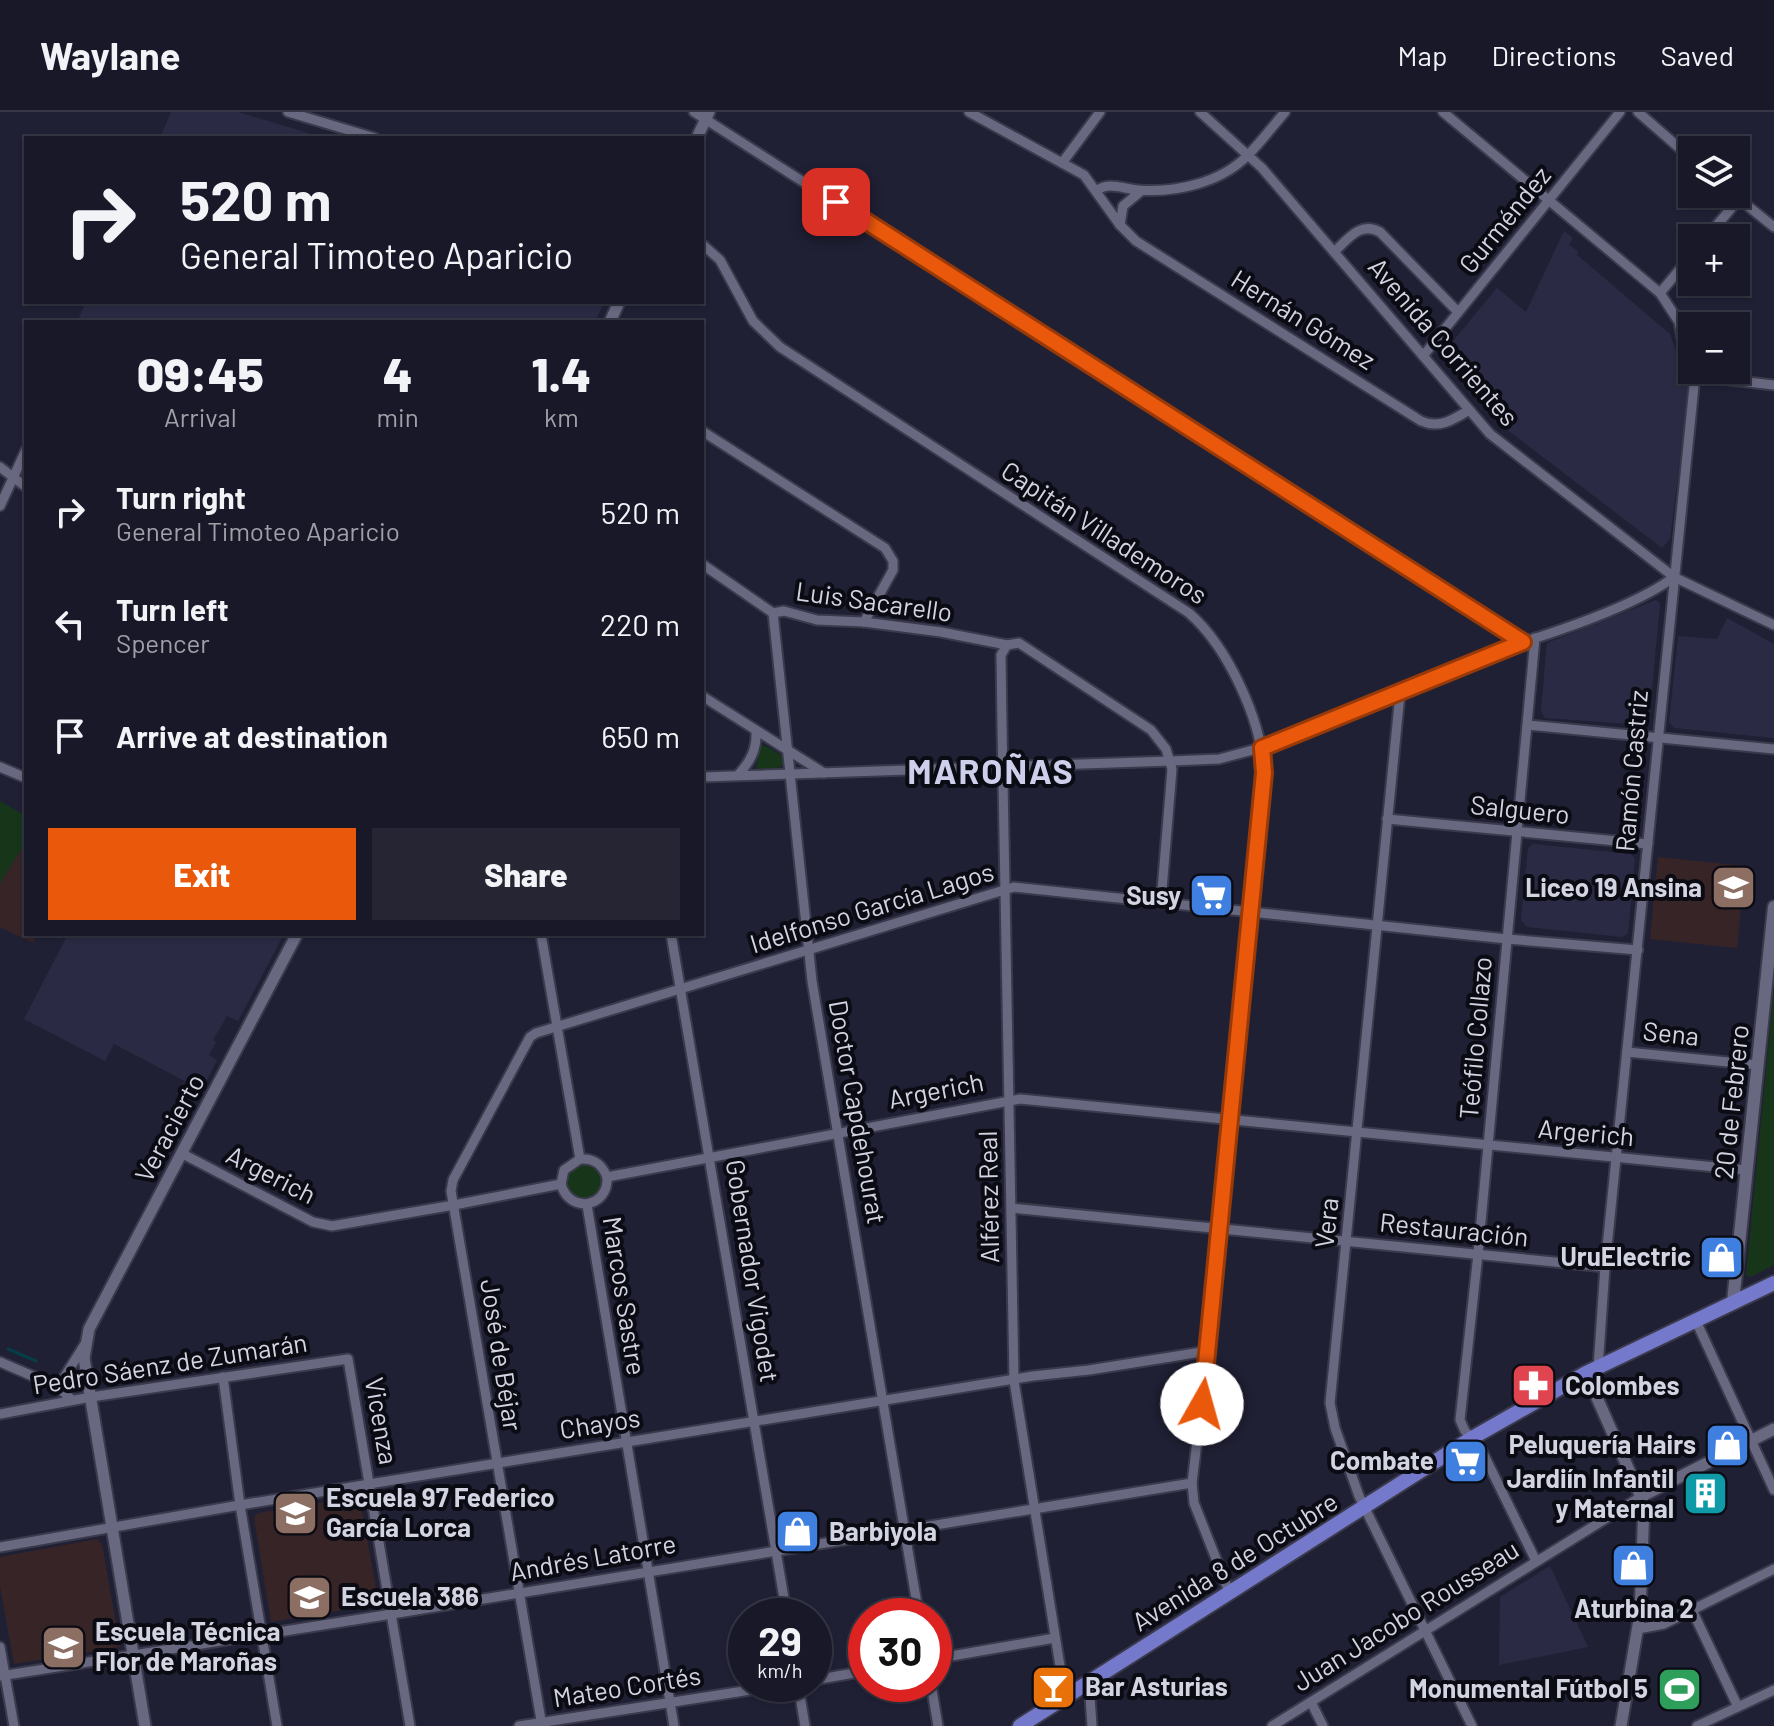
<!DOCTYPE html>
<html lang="en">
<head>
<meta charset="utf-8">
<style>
  body { margin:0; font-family:Barlow,sans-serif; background:#252534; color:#f1f3f6; height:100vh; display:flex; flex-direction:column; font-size:30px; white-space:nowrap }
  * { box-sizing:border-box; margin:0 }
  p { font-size:26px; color:#9fa0a8 }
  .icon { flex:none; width:44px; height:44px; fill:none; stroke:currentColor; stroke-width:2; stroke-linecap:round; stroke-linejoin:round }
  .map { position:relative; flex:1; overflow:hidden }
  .side { position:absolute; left:24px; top:208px; width:680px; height:616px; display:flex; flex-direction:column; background:#181828; border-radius:0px; box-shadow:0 2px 6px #0004,0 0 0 2px #363745 }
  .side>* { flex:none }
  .top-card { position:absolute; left:24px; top:24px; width:680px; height:168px; border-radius:0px; box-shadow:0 2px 6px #0004,0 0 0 2px #363745; background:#181828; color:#f1f3f6; overflow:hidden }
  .fabs { position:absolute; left:1678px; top:24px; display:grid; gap:16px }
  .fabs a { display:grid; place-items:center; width:72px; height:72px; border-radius:0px; background:#181828; box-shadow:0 2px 6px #0004,0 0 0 2px #363745; font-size:40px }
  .speed { position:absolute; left:728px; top:1486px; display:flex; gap:16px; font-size:40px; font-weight:700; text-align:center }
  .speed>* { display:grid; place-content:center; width:104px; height:104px; border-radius:50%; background:#181828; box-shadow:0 2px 6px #0004,0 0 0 2px #363745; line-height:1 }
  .speed small { font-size:20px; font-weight:400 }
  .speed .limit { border:12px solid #d22; background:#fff; color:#111 }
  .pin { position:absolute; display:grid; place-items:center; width:68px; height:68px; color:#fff; margin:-34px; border-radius:16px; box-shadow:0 4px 12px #0006 }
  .me { position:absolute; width:88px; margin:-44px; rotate:7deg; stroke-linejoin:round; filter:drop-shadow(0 0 6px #0008) }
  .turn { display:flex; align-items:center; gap:28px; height:168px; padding:0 24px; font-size:36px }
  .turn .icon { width:104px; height:104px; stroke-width:2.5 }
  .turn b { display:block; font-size:56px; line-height:68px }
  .eta { display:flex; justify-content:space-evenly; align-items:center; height:136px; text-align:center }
  .eta b { font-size:48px; font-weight:800; line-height:56px }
  .cta { display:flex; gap:16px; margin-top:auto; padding:16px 24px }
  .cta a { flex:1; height:92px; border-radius:0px; background:#ea580c; color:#fff; font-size:32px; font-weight:800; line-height:92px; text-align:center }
  .cta a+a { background:#252534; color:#f1f3f6 }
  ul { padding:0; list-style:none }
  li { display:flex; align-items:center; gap:24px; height:112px; padding:0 24px }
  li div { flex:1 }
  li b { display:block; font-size:30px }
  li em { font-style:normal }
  header { display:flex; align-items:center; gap:48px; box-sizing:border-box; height:112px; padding:0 40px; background:#181828; border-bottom:2px solid #363745 }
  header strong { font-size:38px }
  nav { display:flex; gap:44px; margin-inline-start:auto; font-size:28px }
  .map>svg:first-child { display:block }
</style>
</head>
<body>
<header>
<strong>Waylane</strong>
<nav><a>Map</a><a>Directions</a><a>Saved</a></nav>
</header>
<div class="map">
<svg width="1774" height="1614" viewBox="0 0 1774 1614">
  <rect width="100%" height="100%" fill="#202035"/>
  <g fill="#2a2a44">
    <polygon points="171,0 238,0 325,26 160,26"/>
    <polygon points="1564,119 1573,126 1569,133 1578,139 1577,143 1670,222 1689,276 1670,427 1662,436 1509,319 1452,254 1449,234 1497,176 1526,200"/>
    <polygon points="86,190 604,190 595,210 77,210"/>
    <polygon points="1656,488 1660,491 1649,609 1645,613 1545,606 1541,599 1547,531"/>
    <polygon points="1727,506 1774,532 1774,626 1674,616 1669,610 1678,524 1717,527"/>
    <polygon points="1533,732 1631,742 1635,747 1628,821 1623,825 1527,815 1521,808 1528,736"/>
    <polygon points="68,822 284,822 238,909 227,904 213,928 216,930 209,943 217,948 202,978 114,932 105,949 24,907"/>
    <polygon points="1550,1454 1588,1535 1499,1553 1500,1485"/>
  </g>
  <g fill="#372426">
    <polygon points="26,730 26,822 38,822 33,831 0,815 0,771"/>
    <polygon points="1658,745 1745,754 1737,836 1650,827"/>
    <polygon points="356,1385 360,1389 379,1492 271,1510 254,1406 258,1401"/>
    <polygon points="97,1427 102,1432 120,1535 14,1552 0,1474 0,1445"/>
  </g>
  <g fill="#173619">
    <polygon points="764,633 781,643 784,650 781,655 761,658 756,656 760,636"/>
    <polygon points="0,689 26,704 26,730 0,771"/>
    <polygon points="1774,878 1774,1153 1750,1165 1746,1163"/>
    <circle cx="584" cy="1070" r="18"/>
  </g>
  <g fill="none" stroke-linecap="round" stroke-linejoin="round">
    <polyline stroke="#073d47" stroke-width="3" points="8,1237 36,1249"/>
    <defs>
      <g id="minor">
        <polyline points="288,0 375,26"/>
        <polyline points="694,0 1523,530"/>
        <path d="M 969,0 L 1084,63 L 1120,113 L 1136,129 L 1421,309 C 1439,317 1453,308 1469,298"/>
        <polyline points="1200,0 1262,56 1490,322 1674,465 1774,513"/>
        <polyline points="1443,0 1660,181 1679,210 1682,226 1692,256"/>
        <polyline points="1638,0 1692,47"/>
        <polyline points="1062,51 1100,0"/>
        <path d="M 1096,79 C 1109,69 1123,77 1138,78 C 1175,81 1221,71 1248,43 C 1261,30 1273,14 1285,0"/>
        <polyline points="1733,82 1774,115"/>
        <polyline points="1120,113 1123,94 1141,79"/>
        <polyline points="1706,126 1739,87"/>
        <path d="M 702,132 L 720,148 L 753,209 L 780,235 L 1189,501 C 1228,535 1262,609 1264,661 L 1208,1239 L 1192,1371 L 1194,1391 L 1230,1482"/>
        <path d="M 1334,140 C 1348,127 1360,109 1380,120 L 1458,200"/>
        <polyline points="1660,181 1692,143"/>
        <polyline points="1423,244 1620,0"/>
        <polyline points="1695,264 1774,273"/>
        <polyline points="702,319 885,436 893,449 893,458 864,510"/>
        <polyline points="0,355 26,375"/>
        <polyline points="0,394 26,338"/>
        <polyline points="702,452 773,501 784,499 817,508 864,510 941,520 1007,533 1019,531 1151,618 1166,637 1172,657 1161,790"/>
        <polyline points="773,501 812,869 919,1504"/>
        <polyline points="1535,526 1478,1142 1460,1308 1465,1319 1481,1337 1536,1449"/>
        <polyline points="1007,533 1001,543 1002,614 1014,1269 1065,1585"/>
        <polyline points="1400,582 1330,1291 1335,1316 1359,1384 1472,1614"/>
        <polyline points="702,584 824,661"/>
        <polyline points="1528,613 1774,637"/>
        <polyline points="0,655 26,666"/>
        <path d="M 738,663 C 750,650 757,638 756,619"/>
        <path d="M 702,665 L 1171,649 L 1219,647 L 1275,632 L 1517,532 C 1562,518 1637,493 1674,465"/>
        <polyline points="1387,707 1648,732"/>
        <polyline points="541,822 580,1047"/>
        <polyline points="671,822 787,1504"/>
        <polyline points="1627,940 1758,953"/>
        <polyline points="181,1041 313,1110 332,1114 454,1093 561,1072"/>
        <polyline points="607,1065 1020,987 1746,1058"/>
        <path d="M 561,1072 C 569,1102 609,1096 607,1065"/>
        <path d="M 561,1072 L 564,1058 L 580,1047 C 594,1046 602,1052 607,1065"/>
        <polyline points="587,1093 674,1614"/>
        <polyline points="1012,1096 1605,1155"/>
        <polyline points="1696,1209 1774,1378"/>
        <polyline points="0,1250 58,1275 72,1288"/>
        <polyline points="1598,1256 1605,1155 1695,264 1693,258"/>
        <polyline points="223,1265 240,1393 277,1614"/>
        <polyline points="58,1275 85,1232"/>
        <polyline points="0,1302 91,1285 348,1247 410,1614"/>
        <polyline points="0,1435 240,1393 1033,1264 1089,1258 1208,1239"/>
        <polyline points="1692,1498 1738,1595"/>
        <polyline points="1638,1517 1664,1512 1774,1457"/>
        <polyline points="0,1535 14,1614"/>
        <polyline points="934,1547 1055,1526"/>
        <polyline points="0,1564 392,1502 1192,1371"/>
        <polyline points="814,1568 866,1559"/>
        <polyline points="1089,1570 1092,1614"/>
        <polyline points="798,1572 805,1614"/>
        <polyline points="931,1572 938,1614"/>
        <polyline points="1311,1590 1323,1614"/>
        <polyline points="519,1614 789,1572"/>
        <polyline points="542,1614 451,1079 453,1068 530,925 536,921 1014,775 1507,827 1638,838"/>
        <polyline points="1272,1614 1642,1384"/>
        <polyline points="1697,1614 1774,1578"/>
      </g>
      <g id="tertiary">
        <polyline points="697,26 709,0"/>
        <polyline points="610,210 619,190"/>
        <polyline points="1586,1261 1644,1392 1640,1502 1621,1614"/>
        <polyline points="1642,1384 1774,1317"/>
        <polyline points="145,1614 84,1246 89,1217 297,822"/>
      </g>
      <polyline id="secondary" points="1733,1190 1774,795"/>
      <polyline id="primary" points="1020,1614 1472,1326 1586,1261 1774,1171"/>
    </defs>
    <use href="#minor" stroke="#3a3a4c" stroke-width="13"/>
    <use href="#tertiary" stroke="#3a3a4c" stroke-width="15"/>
    <use href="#secondary" stroke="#3a3a4c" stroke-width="16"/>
    <use href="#primary" stroke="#3a3a4c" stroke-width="18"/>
    <use href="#minor" stroke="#686981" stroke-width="9"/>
    <use href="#tertiary" stroke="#686981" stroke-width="11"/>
    <use href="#secondary" stroke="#686981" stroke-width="12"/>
    <use href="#primary" stroke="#7579cb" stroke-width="14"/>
  </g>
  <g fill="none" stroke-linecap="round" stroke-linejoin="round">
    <defs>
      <polyline id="route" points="836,90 1523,530 1262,636 1264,661 1202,1292"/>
    </defs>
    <use href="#route" stroke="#983908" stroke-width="20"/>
    <use href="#route" stroke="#ea580c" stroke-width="14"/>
  </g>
  <defs>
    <symbol id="school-square" viewBox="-11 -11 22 22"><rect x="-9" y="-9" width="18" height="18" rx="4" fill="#8d6e63" stroke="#0b0b14"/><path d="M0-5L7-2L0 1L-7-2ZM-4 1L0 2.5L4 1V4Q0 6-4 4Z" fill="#fff"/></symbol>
    <symbol id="supermarket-square" viewBox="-11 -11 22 22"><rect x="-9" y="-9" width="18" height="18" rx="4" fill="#3f7fe0" stroke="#0b0b14"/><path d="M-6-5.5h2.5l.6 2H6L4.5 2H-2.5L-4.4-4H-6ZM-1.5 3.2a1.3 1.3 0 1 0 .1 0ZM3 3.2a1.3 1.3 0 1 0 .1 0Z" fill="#fff"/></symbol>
    <symbol id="shop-square" viewBox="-11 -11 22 22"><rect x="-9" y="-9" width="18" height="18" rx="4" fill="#3f7fe0" stroke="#0b0b14"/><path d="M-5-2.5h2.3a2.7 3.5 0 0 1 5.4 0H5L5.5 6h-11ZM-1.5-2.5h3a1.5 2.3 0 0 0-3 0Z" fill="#fff"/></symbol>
    <symbol id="pharmacy-square" viewBox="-11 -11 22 22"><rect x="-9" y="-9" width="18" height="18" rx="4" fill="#e0444e" stroke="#0b0b14"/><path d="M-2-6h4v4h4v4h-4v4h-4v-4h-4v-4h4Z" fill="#fff"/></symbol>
    <symbol id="building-square" viewBox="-11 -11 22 22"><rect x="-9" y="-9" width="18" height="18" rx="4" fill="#0f9aa8" stroke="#0b0b14"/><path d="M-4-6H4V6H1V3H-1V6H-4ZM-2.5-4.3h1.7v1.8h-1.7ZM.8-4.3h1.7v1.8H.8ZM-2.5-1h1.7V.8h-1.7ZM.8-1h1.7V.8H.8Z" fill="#fff"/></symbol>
    <symbol id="bar-square" viewBox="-11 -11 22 22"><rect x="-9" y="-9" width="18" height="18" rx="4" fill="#e8710a" stroke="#0b0b14"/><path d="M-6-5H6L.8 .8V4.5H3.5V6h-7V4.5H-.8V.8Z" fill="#fff"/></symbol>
    <symbol id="stadium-square" viewBox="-11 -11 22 22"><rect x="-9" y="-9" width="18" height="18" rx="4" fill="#2e9e5b" stroke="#0b0b14"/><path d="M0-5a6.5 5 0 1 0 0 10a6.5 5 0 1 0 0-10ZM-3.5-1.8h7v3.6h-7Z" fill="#fff"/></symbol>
  </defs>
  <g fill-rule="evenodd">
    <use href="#school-square" x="1708" y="750" width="51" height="51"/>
    <use href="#supermarket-square" x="1186" y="758" width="51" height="51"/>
    <use href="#shop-square" x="1696" y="1120" width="51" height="51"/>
    <use href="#pharmacy-square" x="1508" y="1248" width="51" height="51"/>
    <use href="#shop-square" x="1702" y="1308" width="51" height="51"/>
    <use href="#supermarket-square" x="1440" y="1324" width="51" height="51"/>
    <use href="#building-square" x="1680" y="1356" width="51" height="51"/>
    <use href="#school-square" x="270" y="1376" width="51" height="51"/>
    <use href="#shop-square" x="772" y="1394" width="51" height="51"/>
    <use href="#shop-square" x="1608" y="1428" width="51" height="51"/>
    <use href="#school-square" x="284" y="1460" width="51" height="51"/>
    <use href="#school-square" x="38" y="1510" width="51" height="51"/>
    <use href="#bar-square" x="1028" y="1550" width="51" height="51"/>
    <use href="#stadium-square" x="1654" y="1552" width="51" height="51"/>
  </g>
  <g text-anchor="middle" stroke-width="8" stroke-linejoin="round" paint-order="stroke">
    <g font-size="26" fill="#d3d4e2" stroke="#0b0b14">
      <text transform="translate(1505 108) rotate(-51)" y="9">Gurméndez</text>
      <text transform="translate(1303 208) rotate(32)" y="9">Hernán Gómez</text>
      <text transform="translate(1443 230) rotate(49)" y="9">Avenida Corrientes</text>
      <text transform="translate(1104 421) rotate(33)" y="9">Capitán Villademoros</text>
      <text transform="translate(874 490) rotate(8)" y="9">Luis Sacarello</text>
      <text transform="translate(1632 659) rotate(-85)" y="9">Ramón Castriz</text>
      <text transform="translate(1520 698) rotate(6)" y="9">Salguero</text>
      <text transform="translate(872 796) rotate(-17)" y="9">Idelfonso García Lagos</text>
      <text transform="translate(1671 922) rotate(6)" y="9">Sena</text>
      <text transform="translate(1476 926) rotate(-85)" y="9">Teófilo Collazo</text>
      <text transform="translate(936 979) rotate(-11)" y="9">Argerich</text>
      <text transform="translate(1732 990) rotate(-84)" y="9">20 de Febrero</text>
      <text transform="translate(857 1000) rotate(80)" y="9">Doctor Capdehourat</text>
      <text transform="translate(170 1016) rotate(-62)" y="9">Veracierto</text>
      <text transform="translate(1586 1021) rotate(5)" y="9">Argerich</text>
      <text transform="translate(271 1063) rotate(27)" y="9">Argerich</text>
      <text transform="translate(989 1085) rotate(-91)" y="9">Alférez Real</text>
      <text transform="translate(1327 1111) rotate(-84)" y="9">Vera</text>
      <text transform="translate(1454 1118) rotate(6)" y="9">Restauración</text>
      <text transform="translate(752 1159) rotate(81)" y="9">Gobernador Vigodet</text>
      <text transform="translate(624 1184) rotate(81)" y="9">Marcos Sastre</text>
      <text transform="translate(501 1243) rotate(81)" y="9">José de Béjar</text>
      <text transform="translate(170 1252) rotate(-9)" y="9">Pedro Sáenz de Zumarán</text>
      <text transform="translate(381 1309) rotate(80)" y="9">Vicenza</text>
      <text transform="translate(600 1312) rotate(-9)" y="9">Chayos</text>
      <text transform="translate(593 1446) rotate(-10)" y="9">Andrés Latorre</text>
      <text transform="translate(1235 1450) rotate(-32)" y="9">Avenida 8 de Octubre</text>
      <text transform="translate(1406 1504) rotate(-32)" y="9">Juan Jacobo Rousseau</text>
      <text transform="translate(627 1575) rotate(-9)" y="9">Mateo Cortés</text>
    </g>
    <g font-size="26" font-weight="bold" fill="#d3d4e2" stroke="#0b0b14" text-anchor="end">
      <text x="1702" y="785">Liceo 19 Ansina</text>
      <text x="1181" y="793">Susy</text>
      <text x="1691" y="1154">UruElectric</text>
      <text x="1565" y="1283" text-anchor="start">Colombes</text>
      <text x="1696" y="1342">Peluquería Hairs</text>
      <text x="1434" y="1358">Combate</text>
      <text x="1674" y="1376">Jardiín Infantil<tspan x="1674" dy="30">y Maternal</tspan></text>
      <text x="326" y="1395" text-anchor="start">Escuela 97 Federico<tspan x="326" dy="30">García Lorca</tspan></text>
      <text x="829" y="1429" text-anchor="start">Barbiyola</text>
      <text x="341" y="1494" text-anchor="start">Escuela 386</text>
      <text x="1634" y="1506" text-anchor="middle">Aturbina 2</text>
      <text x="95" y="1529" text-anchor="start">Escuela Técnica<tspan x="95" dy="30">Flor de Maroñas</tspan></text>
      <text x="1085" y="1584" text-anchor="start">Bar Asturias</text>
      <text x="1648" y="1586">Monumental Fútbol 5</text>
    </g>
    <g font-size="34" font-weight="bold" letter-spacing="2" fill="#cecfeb" stroke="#0b0b14">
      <text x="991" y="672">MAROÑAS</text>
    </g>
  </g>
</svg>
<div class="fabs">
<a><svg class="icon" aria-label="layers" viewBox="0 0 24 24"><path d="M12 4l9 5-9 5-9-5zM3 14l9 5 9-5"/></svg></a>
<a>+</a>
<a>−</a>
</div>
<div class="speed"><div>29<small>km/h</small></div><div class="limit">30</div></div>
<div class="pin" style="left:836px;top:90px;background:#d93025"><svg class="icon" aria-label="arrive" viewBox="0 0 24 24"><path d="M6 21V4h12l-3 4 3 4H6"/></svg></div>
<svg class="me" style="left:1202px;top:1292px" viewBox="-20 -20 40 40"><circle r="19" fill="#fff"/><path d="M0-13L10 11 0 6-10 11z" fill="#ea580c"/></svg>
<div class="top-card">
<div class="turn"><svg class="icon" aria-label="right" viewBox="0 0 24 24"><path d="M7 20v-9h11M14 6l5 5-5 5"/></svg><div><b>520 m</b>General Timoteo Aparicio</div></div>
</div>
<section class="side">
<div class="eta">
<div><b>09:45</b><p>Arrival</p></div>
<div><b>4</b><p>min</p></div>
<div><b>1.4</b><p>km</p></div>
</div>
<ul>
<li><svg class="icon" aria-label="right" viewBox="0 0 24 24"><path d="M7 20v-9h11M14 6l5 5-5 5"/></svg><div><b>Turn right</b><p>General Timoteo Aparicio</p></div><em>520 m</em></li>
<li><svg class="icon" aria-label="left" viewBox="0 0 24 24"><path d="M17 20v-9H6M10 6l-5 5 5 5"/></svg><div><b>Turn left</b><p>Spencer</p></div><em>220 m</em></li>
<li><svg class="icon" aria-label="arrive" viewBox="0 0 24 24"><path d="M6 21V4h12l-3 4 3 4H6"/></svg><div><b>Arrive at destination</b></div><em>650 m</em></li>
</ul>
<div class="cta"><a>Exit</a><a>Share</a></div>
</section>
</div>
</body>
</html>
